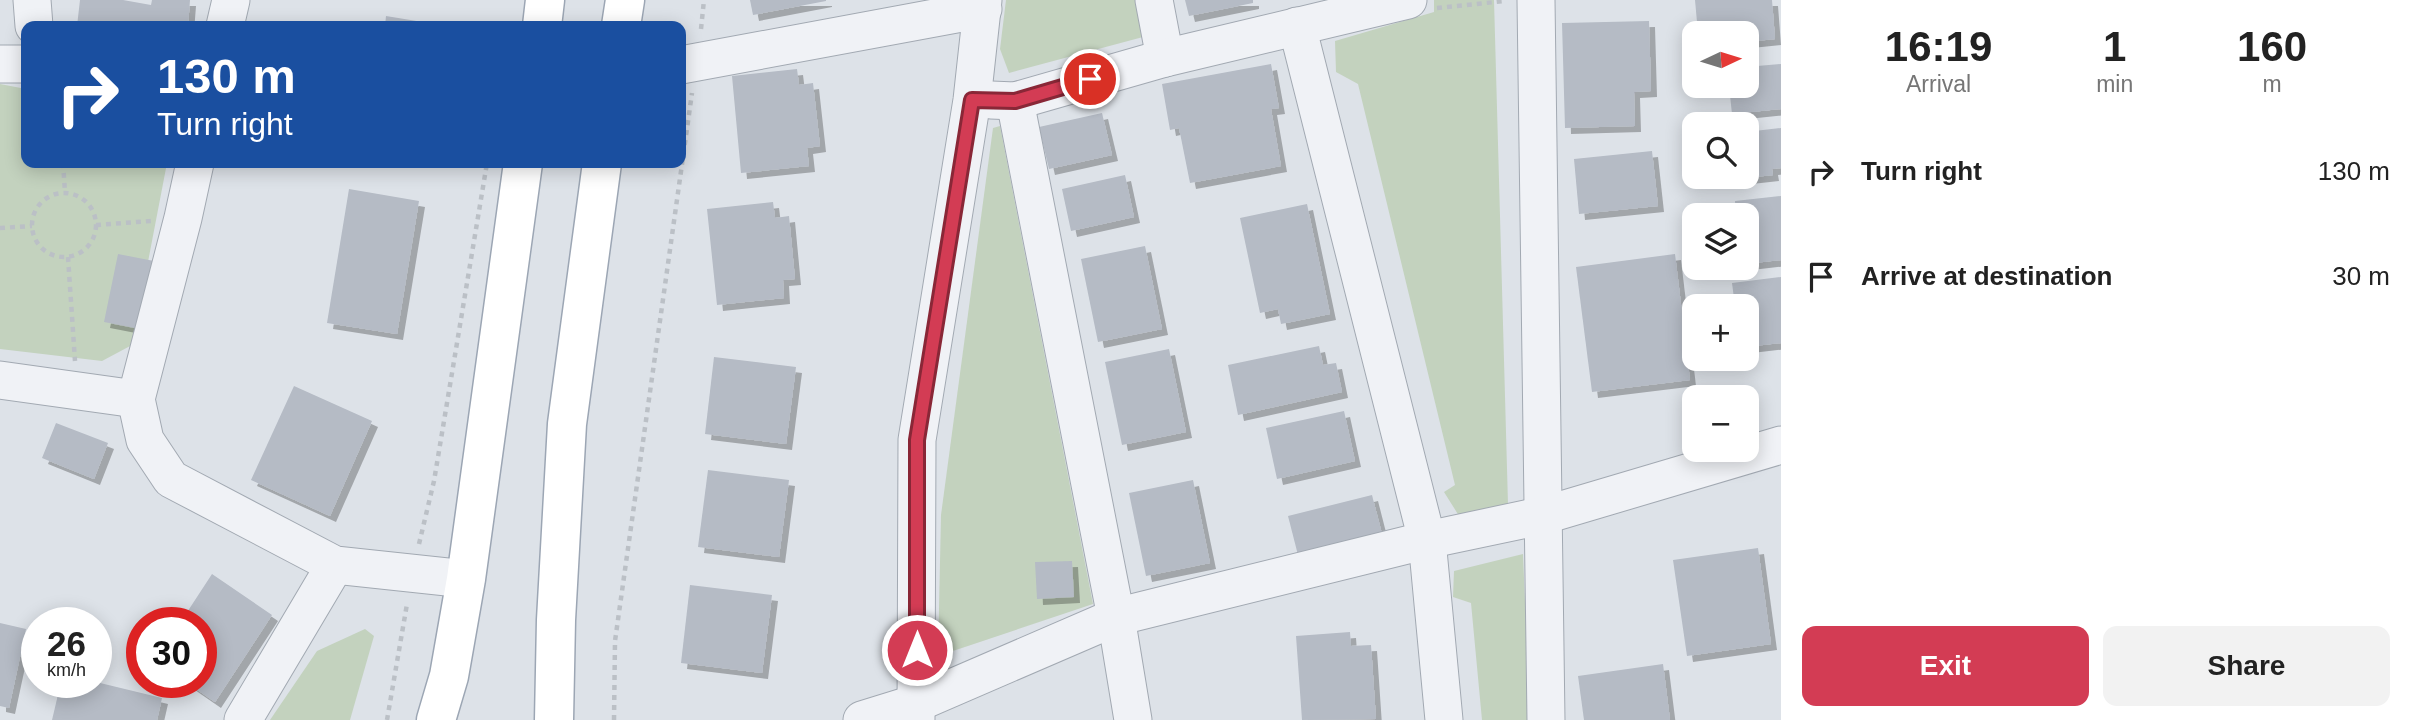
<!DOCTYPE html>
<html lang="en">
<head>
<meta charset="utf-8">
<style>
  body { margin:0; font-family:Arial,sans-serif; background:#f2f2f2; color:#222; height:100vh; display:flex; flex-direction:column; font-size:26px; white-space:nowrap }
  * { box-sizing:border-box; margin:0 }
  p { font-size:23px; color:#767676 }
  .icon { flex:none; width:38px; height:38px; fill:none; stroke:currentColor; stroke-width:2; stroke-linecap:round; stroke-linejoin:round }
  .map { position:relative; flex:1; overflow:hidden }
  .details { display:flex; flex-direction:column; background:#fff; width:630px }
  .details>* { flex:none }
  .hud { position:absolute; left:21px; top:21px; width:665px; height:147px; border-radius:14px; box-shadow:0 4px 18px #0003; background:#1a4fa0; color:#fff; overflow:hidden }
  .needle { width:46px; rotate:86deg }
  .fabs { position:absolute; left:1682px; top:21px; display:grid; gap:14px }
  .fabs a { display:grid; place-items:center; width:77px; height:77px; border-radius:14px; background:#fff; box-shadow:0 4px 18px #0003; font-size:35px }
  .speed { position:absolute; left:21px; top:607px; display:flex; gap:14px; font-size:35px; font-weight:700; text-align:center }
  .speed>* { display:grid; place-content:center; width:91px; height:91px; border-radius:50%; background:#fff; box-shadow:0 4px 18px #0003; line-height:1 }
  .speed small { font-size:18px; font-weight:400 }
  .speed .limit { border:10px solid #d22; background:#fff; color:#111 }
  .pin { position:absolute; display:grid; place-items:center; width:60px; height:60px; color:#fff; margin:-30px; border:4px solid #fff; border-radius:50%; box-shadow:0 2px 7px #0007 }
  .me { position:absolute; width:77px; margin:-38px; rotate:0deg; stroke-linejoin:round; filter:drop-shadow(0 0 5px #0008) }
  .turn { display:flex; align-items:center; gap:24px; height:147px; padding:0 21px; font-size:32px }
  .turn .icon { width:91px; height:91px; stroke-width:2.5 }
  .turn b { display:block; font-size:49px; line-height:60px }
  .eta { display:flex; justify-content:space-evenly; align-items:center; height:119px; text-align:center }
  .eta b { font-size:42px; font-weight:600; line-height:49px }
  .button { display:flex; gap:14px; margin-top:auto; padding:14px 21px }
  .button a { flex:1; height:80px; border-radius:14px; background:#d33c54; color:#fff; font-size:28px; font-weight:600; line-height:80px; text-align:center }
  .button a+a { background:#f2f2f2; color:#222 }
  ul { padding:0; list-style:none }
  li { display:flex; align-items:center; gap:21px; height:105px; padding:0 21px }
  li div { flex:1 }
  li b { display:block; font-size:26px }
  li em { font-style:normal }
  main { display:flex; flex:1; min-height:0 }
  .map>svg:first-child { display:block }
</style>
</head>
<body>
<main>
<div class="map">
<svg width="1781" height="720" viewBox="0 0 1781 720">
  <defs>
    <filter id="shadow"><feDropShadow dx="6" dy="6" stdDeviation="0" flood-color="#0004"/></filter>
  </defs>
  <rect width="100%" height="100%" fill="#dde2e8"/>
  <g fill="#c3d2be">
    <polygon points="1006,0 1136,0 1143,37 1009,73 1000,49"/>
    <polygon points="1434,0 1494,0 1508,504 1461,519 1444,492 1455,485 1358,84 1336,72 1335,41 1434,12"/>
    <polygon points="0,84 26,89 26,163 167,163 132,345 102,361 0,349"/>
    <polygon points="1000,126 1093,604 938,656 941,515 993,128"/>
    <polygon points="1523,554 1530,720 1482,720 1471,603 1453,597 1454,571"/>
    <polygon points="365,629 374,636 350,720 270,720 317,651"/>
  </g>
  <g fill="#b5bbc5" filter="url(#shadow)">
    <polygon points="80,0 123,0 151,5 152,0 190,0 188,26 77,26"/>
    <polygon points="750,0 826,0 826,1 753,15"/>
    <polygon points="1185,0 1253,0 1253,3 1189,16"/>
    <polygon points="1695,0 1772,0 1775,39 1746,42 1746,33 1698,33"/>
    <polygon points="386,16 441,25 441,26 385,26"/>
    <polygon points="1649,21 1651,91 1634,92 1635,126 1565,128 1562,23"/>
    <polygon points="1271,64 1279,108 1271,109 1281,166 1190,183 1179,128 1170,130 1162,84"/>
    <polygon points="1781,64 1781,109 1732,114 1729,86 1746,86 1746,67"/>
    <polygon points="797,69 799,85 813,83 820,146 807,148 809,166 741,173 732,76"/>
    <polygon points="1102,113 1112,155 1049,169 1039,127"/>
    <polygon points="1781,128 1781,168 1772,169 1773,175 1746,178 1746,132"/>
    <polygon points="1652,151 1658,206 1579,214 1574,159"/>
    <polygon points="1125,175 1134,217 1071,231 1062,189"/>
    <polygon points="1708,177 1743,177 1743,178 1709,183"/>
    <polygon points="349,189 419,201 397,334 327,323"/>
    <polygon points="1781,196 1781,260 1746,264 1746,215 1736,215 1735,201"/>
    <polygon points="773,202 775,218 789,216 795,279 783,280 784,298 717,305 707,209"/>
    <polygon points="1307,204 1330,314 1281,324 1278,309 1260,313 1240,218"/>
    <polygon points="1145,246 1162,329 1098,342 1081,259"/>
    <polygon points="118,254 154,261 140,329 104,322"/>
    <polygon points="1675,254 1690,380 1592,392 1576,267"/>
    <polygon points="1781,277 1781,343 1746,347 1746,306 1735,306 1732,283"/>
    <polygon points="1319,346 1323,365 1336,363 1342,392 1238,415 1228,365"/>
    <polygon points="1169,349 1186,432 1122,445 1105,362"/>
    <polygon points="714,357 796,367 786,444 705,434"/>
    <polygon points="294,386 372,421 330,516 251,480"/>
    <polygon points="1344,411 1355,461 1277,479 1266,428"/>
    <polygon points="56,423 108,443 94,479 42,458"/>
    <polygon points="708,470 789,480 779,557 698,547"/>
    <polygon points="1193,480 1210,563 1146,576 1129,493"/>
    <polygon points="1372,495 1383,538 1299,559 1288,516"/>
    <polygon points="1758,548 1771,644 1687,656 1673,560"/>
    <polygon points="1072,561 1074,597 1037,599 1035,562"/>
    <polygon points="212,574 272,615 215,702 186,682 201,682 201,623 180,623"/>
    <polygon points="690,585 772,595 762,673 681,663"/>
    <polygon points="0,623 26,629 9,708 0,706"/>
    <polygon points="1350,632 1351,646 1371,645 1376,719 1302,720 1296,636"/>
    <polygon points="1663,664 1670,720 1584,720 1578,676"/>
    <polygon points="61,682 96,682 162,698 157,720 52,720"/>
  </g>
  <g fill="none" stroke-linecap="round" stroke-linejoin="round">
    <defs>
      <g id="minor">
        <polyline points="32,0 34,26"/>
        <polyline points="1154,0 1165,58"/>
        <polyline points="1536,0 1546,720"/>
        <polyline points="225,26 231,0"/>
        <polyline points="1297,26 1427,540 1444,720"/>
        <polyline points="0,64 26,64"/>
        <polyline points="681,65 983,9"/>
        <polyline points="991,100 1015,101 1165,58 1408,0"/>
        <polyline points="1015,101 1116,617 1133,720"/>
        <polyline points="195,163 183,218 136,399 145,440 171,479 335,565 466,579"/>
        <polyline points="0,380 136,399"/>
        <polyline points="243,720 335,565"/>
        <polyline points="862,720 917,703 1116,617 1427,540 1545,515 1781,445"/>
        <polyline points="916,720 917,440 972,100 983,0"/>
      </g>
      <g id="major">
        <polyline points="542,26 545,0"/>
        <polyline points="621,26 625,0"/>
        <polyline points="436,720 449,676 466,579 523,163"/>
        <polyline points="554,720 556,620 567,424 602,163"/>
      </g>
    </defs>
    <use href="#minor" stroke="#a2a9b2" stroke-width="39"/>
    <use href="#major" stroke="#9ca6b4" stroke-width="41"/>
    <g stroke="#bbc0c6" stroke-width="4.5" stroke-dasharray="5 5" stroke-linecap="butt">
      <polyline points="1437,8 1505,1"/>
      <polyline points="701,29 704,0"/>
      <polyline points="63,163 65,192"/>
      <circle cx="64" cy="225" r="32"/>
      <polyline points="96,225 151,221"/>
      <polyline points="0,228 32,226"/>
      <polyline points="68,257 75,361"/>
      <polyline points="419,544 434,481 487,163"/>
      <polyline points="387,720 407,604"/>
      <polyline points="614,720 615,641 692,93"/>
    </g>
    <use href="#minor" stroke="#f0f2f6" stroke-width="37"/>
    <use href="#major" stroke="#fff" stroke-width="38"/>
  </g>
  <g fill="none" stroke-linecap="round" stroke-linejoin="round">
    <defs>
      <polyline id="route" points="917,650 917,440 972,100 1015,101 1090,79"/>
    </defs>
    <use href="#route" stroke="#892737" stroke-width="18"/>
    <use href="#route" stroke="#d33c54" stroke-width="12"/>
  </g>
</svg>
<div class="fabs">
<a><svg class="needle" viewBox="-14 -14 28 28"><path d="M0-13l5 13h-10z" fill="#e53935"/><path d="M0 13l5-13h-10z" fill="#767676"/></svg></a>
<a><svg class="icon" aria-label="search" viewBox="0 0 24 24"><circle cx="10" cy="10" r="6"/><path d="M15 15l6 6"/></svg></a>
<a><svg class="icon" aria-label="layers" viewBox="0 0 24 24"><path d="M12 4l9 5-9 5-9-5zM3 14l9 5 9-5"/></svg></a>
<a>+</a>
<a>−</a>
</div>
<div class="speed"><div>26<small>km/h</small></div><div class="limit">30</div></div>
<div class="pin" style="left:1090px;top:79px;background:#d93025"><svg class="icon" aria-label="arrive" viewBox="0 0 24 24"><path d="M6 21V4h12l-3 4 3 4H6"/></svg></div>
<svg class="me" style="left:917px;top:650px" viewBox="-20 -20 40 40"><circle r="17" fill="#d33c54" stroke="#fff" stroke-width="3"/><path d="M0-11L8 9 0 5-8 9z" fill="#fff"/></svg>
<div class="hud">
<div class="turn"><svg class="icon" aria-label="right" viewBox="0 0 24 24"><path d="M7 20v-9h11M14 6l5 5-5 5"/></svg><div><b>130 m</b>Turn right</div></div>
</div>
</div>
<section class="details">
<div class="eta">
<div><b>16:19</b><p>Arrival</p></div>
<div><b>1</b><p>min</p></div>
<div><b>160</b><p>m</p></div>
</div>
<ul>
<li><svg class="icon" aria-label="right" viewBox="0 0 24 24"><path d="M7 20v-9h11M14 6l5 5-5 5"/></svg><div><b>Turn right</b></div><em>130 m</em></li>
<li><svg class="icon" aria-label="arrive" viewBox="0 0 24 24"><path d="M6 21V4h12l-3 4 3 4H6"/></svg><div><b>Arrive at destination</b></div><em>30 m</em></li>
</ul>
<div class="button"><a>Exit</a><a>Share</a></div>
</section>
</main>
</body>
</html>
